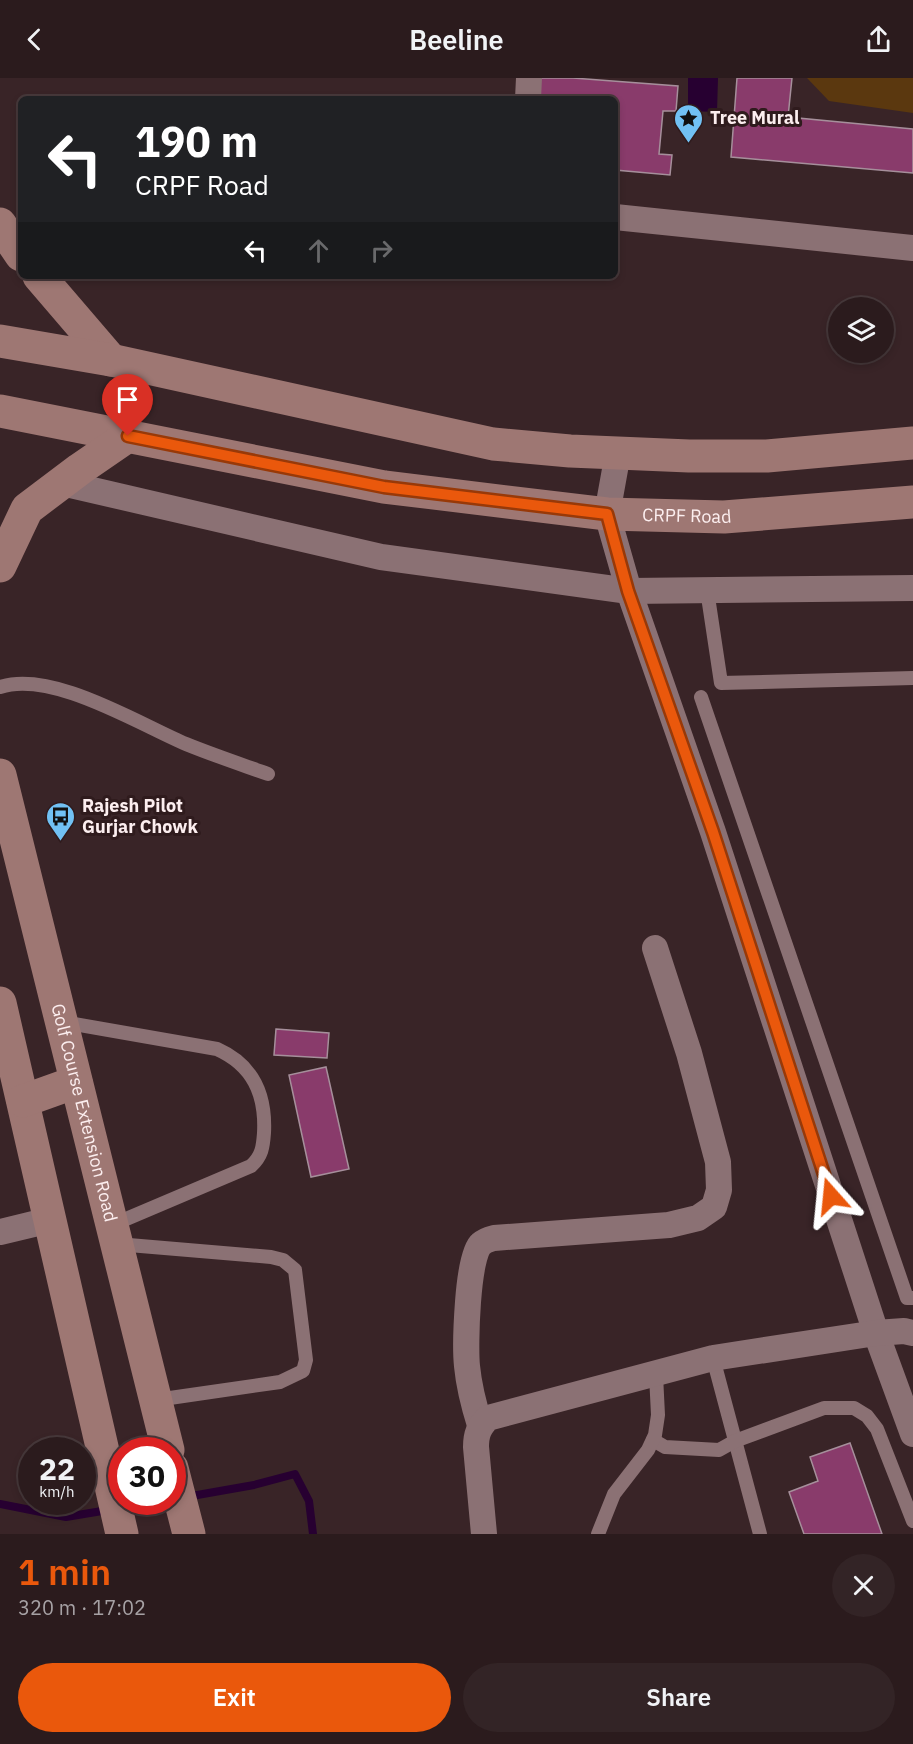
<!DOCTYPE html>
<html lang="en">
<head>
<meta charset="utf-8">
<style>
  body { margin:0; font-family:"IBM Plex Sans",sans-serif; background:#332426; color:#f1f3f6; height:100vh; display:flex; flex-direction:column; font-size:22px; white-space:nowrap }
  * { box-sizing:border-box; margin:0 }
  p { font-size:20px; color:#a6a1a4 }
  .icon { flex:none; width:33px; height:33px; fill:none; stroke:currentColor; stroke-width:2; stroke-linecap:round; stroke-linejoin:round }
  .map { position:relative; height:1456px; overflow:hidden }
  .drawer { display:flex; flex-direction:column; background:#2b1b1d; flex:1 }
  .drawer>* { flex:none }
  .banner { position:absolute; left:18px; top:18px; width:600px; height:183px; border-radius:9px; box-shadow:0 3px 9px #0003,0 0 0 2px #47393b; background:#202124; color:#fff; overflow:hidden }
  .fabs { position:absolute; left:828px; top:219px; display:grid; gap:12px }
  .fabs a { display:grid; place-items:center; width:66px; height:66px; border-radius:50%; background:#2b1b1d; box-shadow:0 3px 9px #0003,0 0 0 2px #47393b; font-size:30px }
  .speed { position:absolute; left:18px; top:1359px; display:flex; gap:12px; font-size:30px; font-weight:700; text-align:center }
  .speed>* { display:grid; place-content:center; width:78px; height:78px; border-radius:50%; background:#2b1b1d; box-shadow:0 3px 9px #0003,0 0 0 2px #47393b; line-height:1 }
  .speed small { font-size:15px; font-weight:400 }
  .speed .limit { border:9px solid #d22; background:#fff; color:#111 }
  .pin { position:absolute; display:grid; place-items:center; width:51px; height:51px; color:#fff; margin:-62px -26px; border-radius:50% 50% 50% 0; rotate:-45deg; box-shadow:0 0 6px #0007 }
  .pin .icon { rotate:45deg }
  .me { position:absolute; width:66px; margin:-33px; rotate:342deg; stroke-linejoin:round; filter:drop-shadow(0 0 4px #0008) }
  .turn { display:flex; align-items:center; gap:21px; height:126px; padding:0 18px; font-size:27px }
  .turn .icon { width:78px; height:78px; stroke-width:2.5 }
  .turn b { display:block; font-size:42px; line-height:51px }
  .lanes { display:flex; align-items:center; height:57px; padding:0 18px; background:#0003; justify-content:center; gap:30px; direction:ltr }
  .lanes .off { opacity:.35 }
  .round { display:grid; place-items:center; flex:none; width:63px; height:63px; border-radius:32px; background:#332426 }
  .overview { display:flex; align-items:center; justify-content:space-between; height:102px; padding:0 18px }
  h1 { font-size:36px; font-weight:600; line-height:45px; color:#ea580c }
  .cta { display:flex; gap:12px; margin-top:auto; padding:12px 18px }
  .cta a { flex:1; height:69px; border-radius:36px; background:#ea580c; color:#fff; font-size:24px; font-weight:600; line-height:69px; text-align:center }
  .cta a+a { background:#332426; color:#f1f3f6 }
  header { display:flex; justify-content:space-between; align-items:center; height:78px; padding:0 18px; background:#2b1b1d; font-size:27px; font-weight:600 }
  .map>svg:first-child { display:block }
</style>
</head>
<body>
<header><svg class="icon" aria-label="back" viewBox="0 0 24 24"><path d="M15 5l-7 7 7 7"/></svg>Beeline<svg class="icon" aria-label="share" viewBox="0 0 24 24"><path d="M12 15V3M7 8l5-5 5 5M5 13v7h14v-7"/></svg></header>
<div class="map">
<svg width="913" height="1456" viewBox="0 0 913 1456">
  <rect width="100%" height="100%" fill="#392427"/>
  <polygon fill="#5b380f" points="807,0 913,0 913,35 829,23"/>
  <polygon fill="#270031" points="688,0 718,0 717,34 688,33"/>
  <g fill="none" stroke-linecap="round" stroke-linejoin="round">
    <g stroke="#270031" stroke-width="8">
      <polyline points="186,1419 254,1407 295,1396 309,1423 313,1456"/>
      <polyline points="0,1426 66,1439 108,1432"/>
      <polyline points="122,1429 157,1424"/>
    </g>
  </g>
  <g fill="#893b6b" stroke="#a68f9b" stroke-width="1.5">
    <polygon points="539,0 573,0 678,8 676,33 663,33 659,76 672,77 670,97 615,92 615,21 537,20"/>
    <polygon points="737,0 792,0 788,39 913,51 913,95 731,79"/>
    <polygon points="276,951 329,955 327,980 274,977"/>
    <polygon points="326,989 349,1091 311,1099 289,997"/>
    <polygon points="850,1365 882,1456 804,1456 789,1414 818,1403 810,1379"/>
  </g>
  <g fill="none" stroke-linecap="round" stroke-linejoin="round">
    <g stroke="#8b7174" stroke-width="14">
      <polyline points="707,512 721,605 913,600"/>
      <path d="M 0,609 C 52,592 137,645 186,666 C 213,677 240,686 268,696"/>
      <polyline points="701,619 907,1220 913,1220"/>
      <path d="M 63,944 L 217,971 C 253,987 266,1016 264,1055 C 263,1069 262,1078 251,1088 L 112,1147"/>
      <polyline points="117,1166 271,1179 283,1182 295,1192 306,1282 303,1293 280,1304 156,1322"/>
      <polyline points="713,1280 760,1456"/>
      <polyline points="653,1362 665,1369 719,1372 735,1363 824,1330 854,1330 867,1338 877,1351 913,1443"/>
      <polyline points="598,1456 614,1416 648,1372 655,1357 658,1337 656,1297"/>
    </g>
    <g stroke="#8b7174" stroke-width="26">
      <polyline points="528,21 529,0"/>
      <polyline points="615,139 913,170"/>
      <polyline points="618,375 607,436 629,513 713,754 876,1255 913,1356"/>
      <polyline points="62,405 381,479 629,513 913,510"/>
      <polyline points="0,1154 50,1142"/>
      <path d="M 480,1347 C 474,1328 469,1309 467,1288 C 465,1269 467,1177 481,1166 C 484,1163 490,1161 494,1160 L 669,1147 L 698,1140 L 714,1129 L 719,1112 L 718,1084 L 689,975 L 655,870"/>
      <path d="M 484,1456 L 476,1369 C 476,1356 479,1349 488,1340 L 713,1280 L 876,1255 L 904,1253 L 913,1255"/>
    </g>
    <g stroke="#9e7773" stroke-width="33">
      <polyline points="0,146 21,177"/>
      <polyline points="39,198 111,282"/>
      <polyline points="0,263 111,282 493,366 570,373 689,378 767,378 913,365"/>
      <path id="s1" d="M 0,333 L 384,409 L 607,436 L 724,439 L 913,424"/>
      <polyline points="0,488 27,431 80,391 128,358"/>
      <path id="s2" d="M 0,697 L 168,1372"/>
      <polyline points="0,925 122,1456"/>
      <polyline points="23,1023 76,1004"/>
      <polyline points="172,1390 189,1456"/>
    </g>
  </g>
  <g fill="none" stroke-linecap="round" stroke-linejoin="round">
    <defs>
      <polyline id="route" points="128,358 384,409 607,436 628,513 713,754 831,1118"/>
    </defs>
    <use href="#route" stroke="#983908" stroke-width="15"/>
    <use href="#route" stroke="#ea580c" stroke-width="10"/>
  </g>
  <defs>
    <symbol id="sight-pin" viewBox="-11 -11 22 30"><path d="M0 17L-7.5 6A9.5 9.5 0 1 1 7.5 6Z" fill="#71c1f4" stroke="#2f1b1d"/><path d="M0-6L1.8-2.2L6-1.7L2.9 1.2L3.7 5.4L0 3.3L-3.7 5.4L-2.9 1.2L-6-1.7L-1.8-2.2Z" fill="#111"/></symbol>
    <symbol id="bus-pin" viewBox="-11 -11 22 30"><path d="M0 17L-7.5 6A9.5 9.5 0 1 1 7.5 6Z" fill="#71c1f4" stroke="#2f1b1d"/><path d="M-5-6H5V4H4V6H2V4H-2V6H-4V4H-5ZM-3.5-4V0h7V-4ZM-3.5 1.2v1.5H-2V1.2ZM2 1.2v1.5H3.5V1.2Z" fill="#111"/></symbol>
  </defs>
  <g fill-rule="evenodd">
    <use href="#sight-pin" x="672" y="24" width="33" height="45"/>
    <use href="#bus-pin" x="44" y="722" width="33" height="45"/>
  </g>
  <g text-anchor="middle" stroke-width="6" stroke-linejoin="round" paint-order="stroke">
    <g font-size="18" font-weight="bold" fill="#fceeef" stroke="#2f1b1d" text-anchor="start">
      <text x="710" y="46">Tree Mural</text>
      <text x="82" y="734">Rajesh Pilot<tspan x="82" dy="21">Gurjar Chowk</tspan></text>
    </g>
    <g font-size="18" fill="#fceeef" stroke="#2f1b1d">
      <text dy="6" stroke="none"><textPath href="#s1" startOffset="696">CRPF Road</textPath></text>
      <text dy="6" stroke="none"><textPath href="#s2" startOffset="348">Golf Course Extension Road</textPath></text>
    </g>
  </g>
</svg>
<div class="fabs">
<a><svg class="icon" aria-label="layers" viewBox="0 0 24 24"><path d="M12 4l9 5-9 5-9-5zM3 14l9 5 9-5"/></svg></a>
</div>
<div class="speed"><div>22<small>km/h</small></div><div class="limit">30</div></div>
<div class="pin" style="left:128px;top:358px;background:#d93025"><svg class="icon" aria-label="arrive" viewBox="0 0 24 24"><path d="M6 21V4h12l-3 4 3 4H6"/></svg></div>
<svg class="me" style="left:831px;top:1118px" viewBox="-20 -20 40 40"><path d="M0-17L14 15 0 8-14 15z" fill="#ea580c" stroke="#fff" stroke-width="4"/></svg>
<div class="banner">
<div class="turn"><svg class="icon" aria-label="left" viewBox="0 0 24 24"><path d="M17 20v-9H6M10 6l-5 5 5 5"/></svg><div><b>190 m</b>CRPF Road</div></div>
<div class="lanes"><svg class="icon" aria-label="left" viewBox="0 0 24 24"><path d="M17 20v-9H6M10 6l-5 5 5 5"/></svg><svg class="icon off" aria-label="ahead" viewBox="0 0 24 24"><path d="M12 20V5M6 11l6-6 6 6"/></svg><svg class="icon off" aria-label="right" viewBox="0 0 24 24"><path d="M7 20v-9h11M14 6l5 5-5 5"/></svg></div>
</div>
</div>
<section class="drawer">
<div class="overview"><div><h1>1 min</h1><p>320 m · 17:02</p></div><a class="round"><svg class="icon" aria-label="close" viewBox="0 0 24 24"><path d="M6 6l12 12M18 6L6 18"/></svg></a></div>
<div class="cta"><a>Exit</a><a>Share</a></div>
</section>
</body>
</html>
